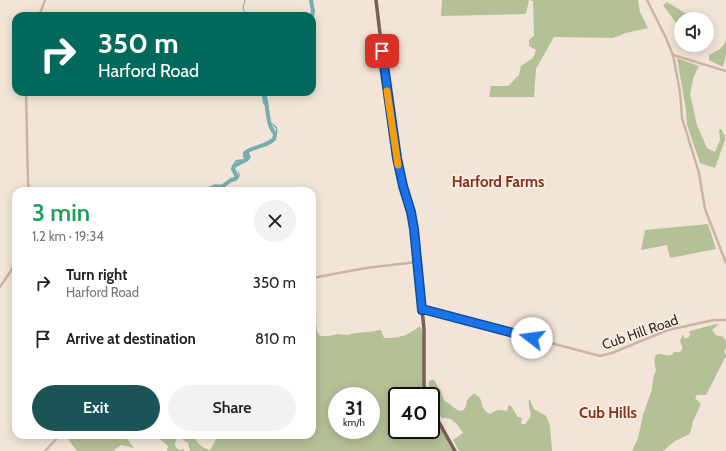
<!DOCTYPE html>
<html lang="en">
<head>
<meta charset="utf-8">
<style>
  body { margin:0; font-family:Cabin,sans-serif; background:#f2f2f2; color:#222; height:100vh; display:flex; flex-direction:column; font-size:15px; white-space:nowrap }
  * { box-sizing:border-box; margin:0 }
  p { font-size:13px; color:#767676 }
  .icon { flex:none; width:22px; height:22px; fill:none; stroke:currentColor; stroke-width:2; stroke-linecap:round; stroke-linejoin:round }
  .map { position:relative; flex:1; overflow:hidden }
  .panel { position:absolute; left:12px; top:187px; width:304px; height:252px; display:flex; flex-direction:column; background:#fff; border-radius:12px; box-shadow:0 2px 10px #0003 }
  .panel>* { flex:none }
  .top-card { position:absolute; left:12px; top:12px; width:304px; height:84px; border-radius:12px; box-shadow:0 2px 10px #0003; background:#00695c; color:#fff; overflow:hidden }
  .fabs { position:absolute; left:674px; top:12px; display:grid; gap:8px }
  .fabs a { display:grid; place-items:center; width:40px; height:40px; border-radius:50%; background:#fff; box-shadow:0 2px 10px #0003; font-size:20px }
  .speed { position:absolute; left:328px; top:387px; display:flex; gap:8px; font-size:20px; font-weight:700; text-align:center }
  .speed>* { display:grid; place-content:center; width:52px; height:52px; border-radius:50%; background:#fff; box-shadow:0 2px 10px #0003; line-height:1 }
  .speed small { font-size:10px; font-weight:400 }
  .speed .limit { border:2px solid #111; border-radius:6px; background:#fff; color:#111 }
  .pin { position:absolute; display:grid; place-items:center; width:34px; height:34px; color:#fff; margin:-17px; border-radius:8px; box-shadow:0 2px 6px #0006 }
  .me { position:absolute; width:44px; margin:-22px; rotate:285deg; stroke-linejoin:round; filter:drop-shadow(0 0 3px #0008) }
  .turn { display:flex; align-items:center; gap:14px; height:84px; padding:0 20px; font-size:18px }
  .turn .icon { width:52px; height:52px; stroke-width:2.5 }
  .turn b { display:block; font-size:28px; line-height:34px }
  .round { display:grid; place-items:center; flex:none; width:42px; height:42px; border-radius:21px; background:#f2f2f2 }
  .headline { display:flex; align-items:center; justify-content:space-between; height:68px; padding:0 20px }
  h1 { font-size:24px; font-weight:600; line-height:30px; color:#1e9e55 }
  .primary-button { display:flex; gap:8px; margin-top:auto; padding:8px 20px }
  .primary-button a { flex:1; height:46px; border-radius:24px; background:#1a5457; color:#fff; font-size:16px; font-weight:600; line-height:46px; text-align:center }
  .primary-button a+a { background:#f2f2f2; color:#222 }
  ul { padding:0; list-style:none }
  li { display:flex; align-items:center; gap:12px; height:56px; padding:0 20px }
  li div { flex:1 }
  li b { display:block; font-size:15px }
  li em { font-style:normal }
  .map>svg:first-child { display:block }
</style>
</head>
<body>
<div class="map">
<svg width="726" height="451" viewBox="0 0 726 451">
  <rect width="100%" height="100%" fill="#f2e5d7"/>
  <g fill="#b4c197" fill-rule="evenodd">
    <polygon points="442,0 638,0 640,12 648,28 626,33 613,38 554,37 536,69 534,97 489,97 491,86 508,86 519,75 521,66 533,58 536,50 529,46 529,40 534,36 533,1 529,0 526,14 441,16"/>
    <polygon points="667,2 687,14 687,19 681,19 681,34 679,27 663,5"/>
    <path d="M 726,40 L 726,54 L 723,67 L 709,60 L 709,55 C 716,51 723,49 726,40 Z"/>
    <polygon points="677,58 699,66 694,76 690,94 697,125 707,148 715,152 720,140 719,129 721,129 725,136 725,140 715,168 700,163 687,125 686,110"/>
    <polygon points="708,224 716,249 670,258 667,245 641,250 645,230"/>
    <path d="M 312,309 L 316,319 L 317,332 L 320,336 L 329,336 L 337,334 L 347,335 L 356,333 L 368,332 L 381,330 L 384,338 C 401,338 406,336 420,326 L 420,328 L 421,327 L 423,336 L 425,396 L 397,396 L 397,430 L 431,430 L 431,411 L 454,451 L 190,451 L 188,443 L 183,440 L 185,435 L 195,435 C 195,443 203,448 210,450 L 213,445 L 217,436 L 217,435 L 312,435 ZM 337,396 L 371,396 L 371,430 L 337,430 Z"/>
    <path d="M 717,324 L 719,324 L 712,330 C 715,334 717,337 722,336 L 726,341 L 726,348 L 724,352 L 726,354 L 726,356 L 706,395 L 697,395 L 695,398 L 701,404 L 693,421 L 690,434 L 675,441 L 663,451 L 632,451 L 638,438 L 643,415 L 652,389 L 653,378 L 656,370 C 655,364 651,353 661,354 C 666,355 667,356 672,355 L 674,352 C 683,353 684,349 680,341 L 683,334 L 684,338 L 688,338 L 690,335 L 689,331 L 690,331 L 705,327 Z"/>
    <path d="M 431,380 L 434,380 C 436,384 439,388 441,391 C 442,394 443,398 444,400 C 446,402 450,404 452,406 C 461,414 466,412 467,400 L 474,393 L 480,398 C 483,405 481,409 490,414 C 496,410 499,409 506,411 L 508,409 L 508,406 L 509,405 L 511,406 L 518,417 L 522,418 L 521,423 L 522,424 L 525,424 C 536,413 527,412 529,400 L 530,400 L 534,409 L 546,416 L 550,425 L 552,451 L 459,451 L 453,440 L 463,433 C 460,428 456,422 450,419 C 447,418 444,419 441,417 C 435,412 427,389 429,381 Z"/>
    <polygon points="65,435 124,435 134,448 121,445 114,450 115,451 77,451"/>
    <path d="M 155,435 L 177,435 C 177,443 171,444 179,450 L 184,449 L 184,451 L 167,451 L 168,446 Z"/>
  </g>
  <path fill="#76aeaf" d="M 261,92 L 262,92 L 264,100 L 269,111 L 269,120 L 272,123 L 277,127 C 277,129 278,132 277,134 C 276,144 265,147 257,148 C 252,149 251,148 248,151 L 251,157 L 249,160 L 236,162 L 233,168 L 234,169 L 239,172 L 240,175 L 239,178 L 232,178 L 225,187 L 214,186 L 207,191 L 205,191 L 206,188 C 209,188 210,186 213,185 C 216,183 220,185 223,186 C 228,182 232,175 238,178 L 239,176 L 238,172 L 234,170 L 233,168 C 234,158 237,160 244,159 C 246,156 245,152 247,150 C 249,147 265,144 269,144 L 275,136 L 276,133 L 276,129 L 269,120 L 268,111 L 263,103 Z"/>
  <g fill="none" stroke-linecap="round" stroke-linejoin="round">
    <g stroke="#76aeaf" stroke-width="1">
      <polyline points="245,0 243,8 246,16"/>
      <polyline points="180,435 183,439"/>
    </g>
    <g stroke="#76aeaf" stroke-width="4">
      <polyline points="311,0 313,11 312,16"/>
      <path d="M 206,191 L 207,189 L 223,186 L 231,180 L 235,179 L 237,177 L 233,169 L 234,166 L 246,160 L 247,159 L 245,156 L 245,153 C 253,146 266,147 274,139 L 275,134 C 268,125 269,119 267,109 C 267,103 265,98 264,92"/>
    </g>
    <g stroke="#cab4a3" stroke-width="2.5">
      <polyline points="647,0 666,38 673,55 680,92 682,118 699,173 705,209 726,263"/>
      <polyline points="39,16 45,0"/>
      <polyline points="673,55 726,71"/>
      <polyline points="26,92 28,182 29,191"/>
      <polyline points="312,278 366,268 417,262"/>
      <polyline points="0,287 16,263"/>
      <polyline points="422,310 426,310 600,356 612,353 668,330 714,320 726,320"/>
      <polyline points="45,451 60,435"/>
    </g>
    <g stroke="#776056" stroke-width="3.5">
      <polyline points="376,0 383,59 397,156 403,186 411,212 415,239 424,329 424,385 426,396"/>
      <polyline points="431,408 455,451"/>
    </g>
  </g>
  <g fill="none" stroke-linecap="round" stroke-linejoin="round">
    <defs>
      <polyline id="route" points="382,51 397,158 403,186 411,212 414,229 422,310 426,310 532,338"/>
    </defs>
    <use href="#route" stroke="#114b97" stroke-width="10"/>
    <use href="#route" stroke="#1a73e8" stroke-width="7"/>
    <polyline stroke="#f59e0b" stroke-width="7" points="387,91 398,165"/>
  </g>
  <g text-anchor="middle" stroke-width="3" stroke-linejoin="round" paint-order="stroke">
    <g font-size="14" fill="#352a26" stroke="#f9efe4">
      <text transform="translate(640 332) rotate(-19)" y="5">Cub Hill Road</text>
    </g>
    <g font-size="15" font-weight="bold" fill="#86331c" stroke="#f9efe4">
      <text x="498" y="187">Harford Farms</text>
      <text x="608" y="418">Cub Hills</text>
    </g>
  </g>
</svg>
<div class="fabs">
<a><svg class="icon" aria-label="sound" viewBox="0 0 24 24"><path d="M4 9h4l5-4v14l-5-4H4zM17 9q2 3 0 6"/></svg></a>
</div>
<div class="speed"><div>31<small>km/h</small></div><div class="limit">40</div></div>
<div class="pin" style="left:382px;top:51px;background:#d93025"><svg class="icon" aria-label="arrive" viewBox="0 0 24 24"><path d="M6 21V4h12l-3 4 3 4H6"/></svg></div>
<svg class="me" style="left:532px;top:338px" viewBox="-20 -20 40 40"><circle r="19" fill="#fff"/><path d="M0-13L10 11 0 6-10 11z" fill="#1a73e8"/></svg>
<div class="top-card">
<div class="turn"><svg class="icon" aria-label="right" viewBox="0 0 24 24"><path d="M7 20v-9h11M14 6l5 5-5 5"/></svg><div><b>350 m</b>Harford Road</div></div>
</div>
<section class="panel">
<div class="headline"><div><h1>3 min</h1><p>1.2 km · 19:34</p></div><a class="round"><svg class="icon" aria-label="close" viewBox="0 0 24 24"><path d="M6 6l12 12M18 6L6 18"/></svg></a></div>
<ul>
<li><svg class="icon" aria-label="right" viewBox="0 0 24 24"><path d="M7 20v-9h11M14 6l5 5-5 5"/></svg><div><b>Turn right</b><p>Harford Road</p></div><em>350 m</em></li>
<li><svg class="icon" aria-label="arrive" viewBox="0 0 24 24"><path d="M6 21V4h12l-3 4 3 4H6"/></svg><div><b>Arrive at destination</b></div><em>810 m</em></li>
</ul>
<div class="primary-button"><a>Exit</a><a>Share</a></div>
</section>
</div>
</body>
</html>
